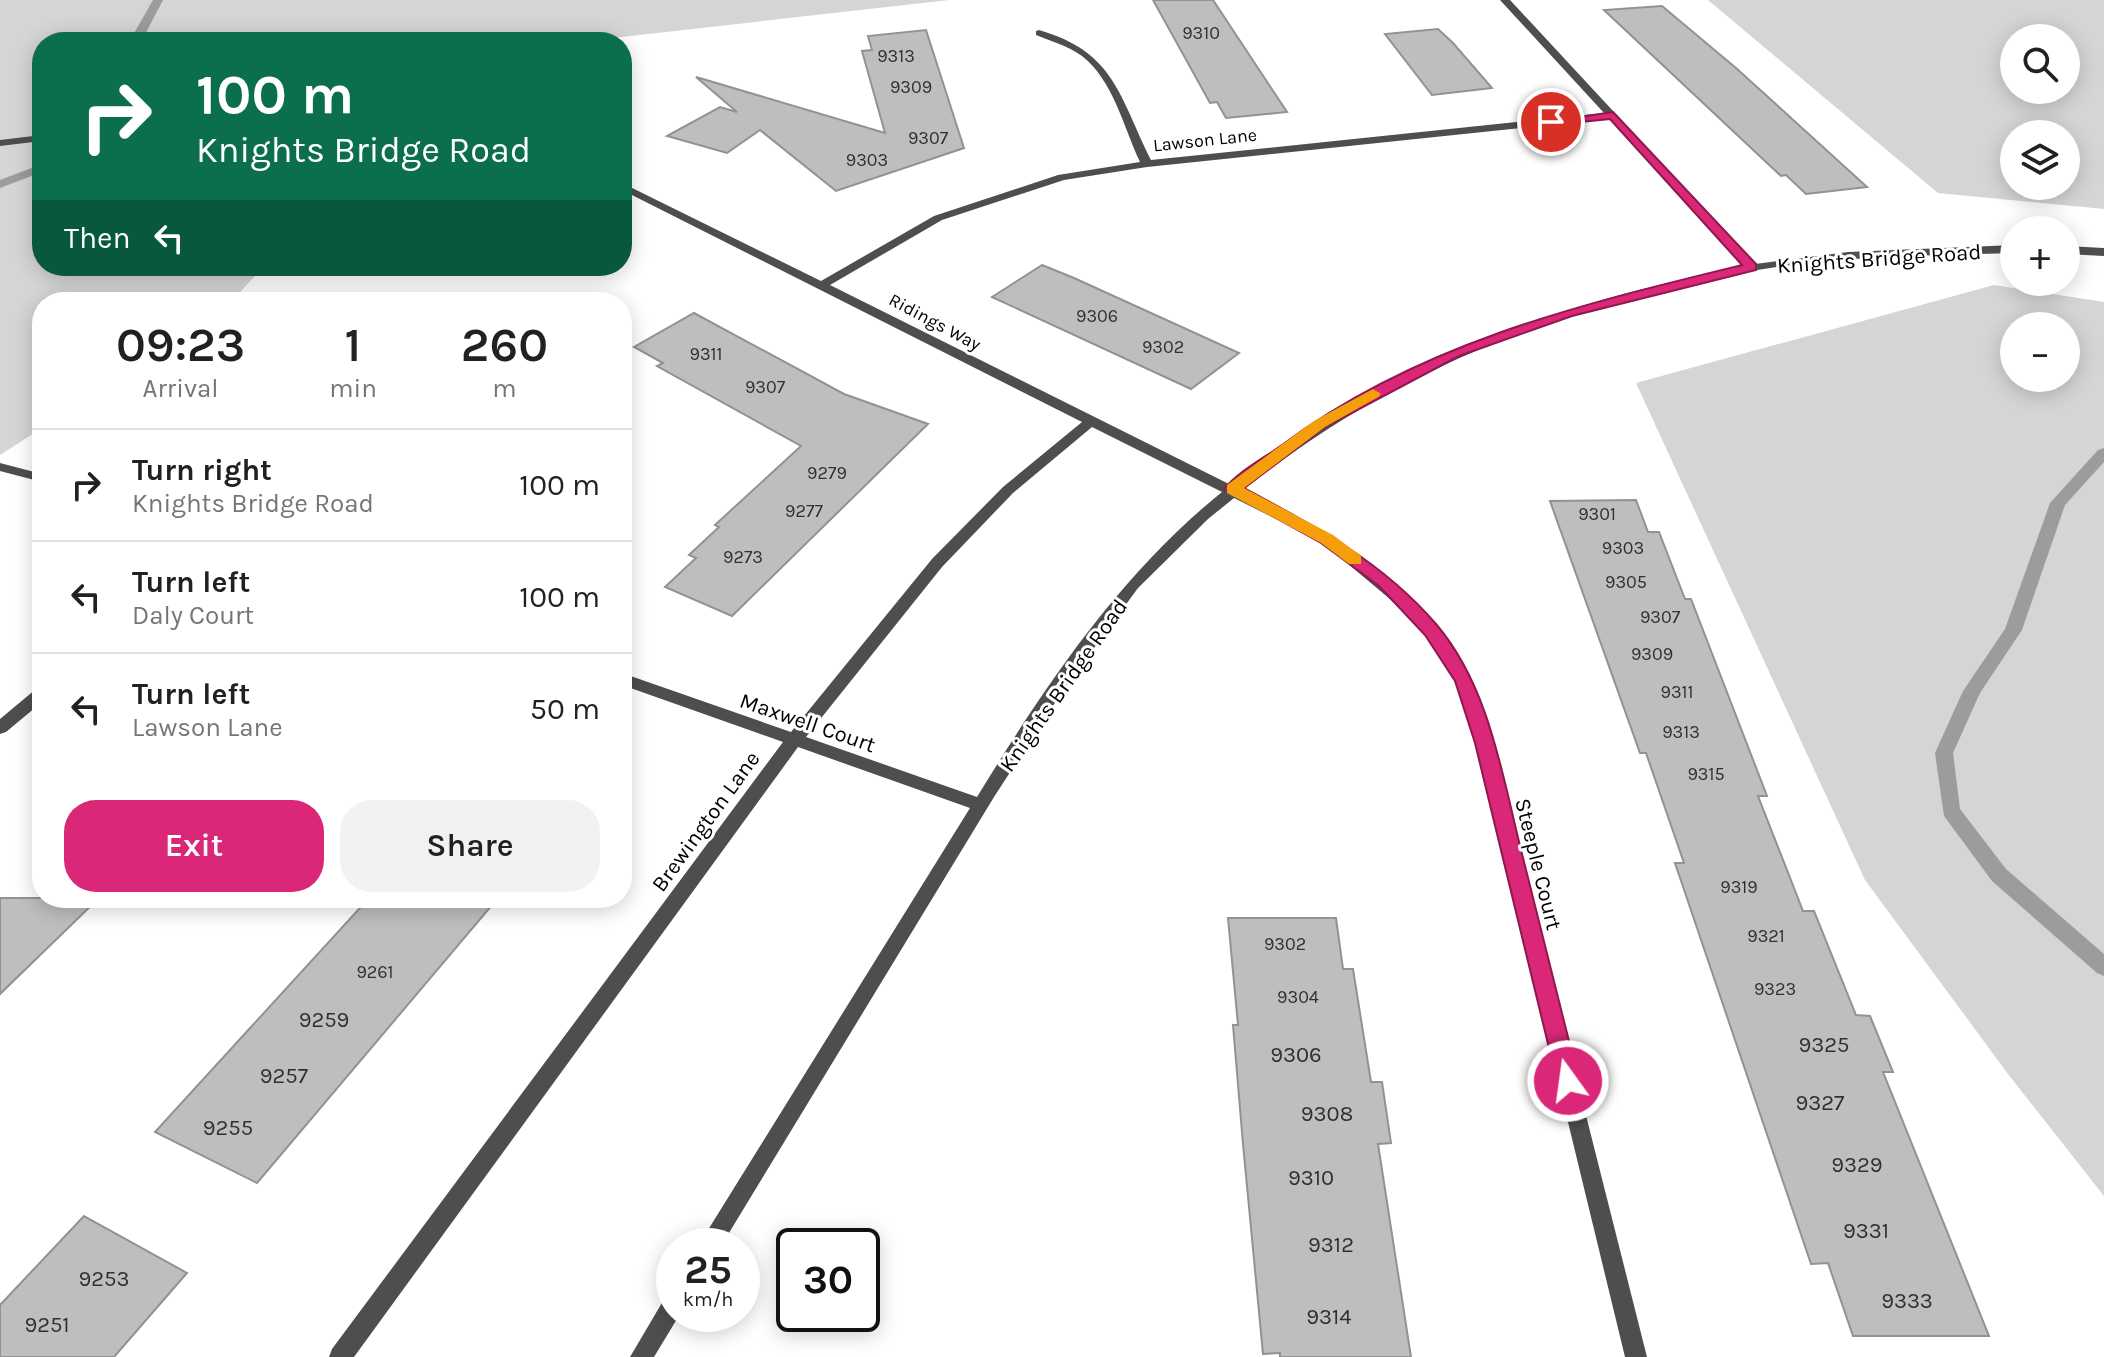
<!DOCTYPE html>
<html lang="en">
<head>
<meta charset="utf-8">
<style>
  body { margin:0; font-family:Karla,sans-serif; background:#f2f2f2; color:#202124; height:100vh; display:flex; flex-direction:column; font-size:30px; white-space:nowrap }
  * { box-sizing:border-box; margin:0 }
  p { font-size:26px; color:#757577 }
  .icon { flex:none; width:44px; height:44px; fill:none; stroke:currentColor; stroke-width:2; stroke-linecap:round; stroke-linejoin:round }
  .map { position:relative; flex:1; overflow:hidden }
  .details { position:absolute; left:32px; top:292px; width:600px; height:616px; display:flex; flex-direction:column; background:#fff; border-radius:32px; box-shadow:0 4px 20px #0003 }
  .details>* { flex:none }
  .hud { position:absolute; left:32px; top:32px; width:600px; height:244px; border-radius:32px; box-shadow:0 4px 20px #0003; background:#0b6e4f; color:#fff; overflow:hidden }
  .tools { position:absolute; left:2000px; top:24px; display:grid; gap:16px }
  .tools a { display:grid; place-items:center; width:80px; height:80px; border-radius:50%; background:#fff; box-shadow:0 4px 20px #0003; font-size:40px }
  .speed { position:absolute; left:656px; top:1228px; display:flex; gap:16px; font-size:40px; font-weight:700; text-align:center }
  .speed>* { display:grid; place-content:center; width:104px; height:104px; border-radius:50%; background:#fff; box-shadow:0 4px 20px #0003; line-height:1 }
  .speed small { font-size:20px; font-weight:400 }
  .speed .limit { border:4px solid #111; border-radius:12px; background:#fff; color:#111 }
  .pin { position:absolute; display:grid; place-items:center; width:68px; height:68px; color:#fff; margin:-34px; border:4px solid #fff; border-radius:50%; box-shadow:0 2px 8px #0007 }
  .me { position:absolute; width:88px; margin:-44px; rotate:346deg; stroke-linejoin:round; filter:drop-shadow(0 0 6px #0008) }
  .turn { display:flex; align-items:center; gap:28px; height:168px; padding:0 32px; font-size:36px }
  .turn .icon { width:104px; height:104px; stroke-width:2.5 }
  .turn b { display:block; font-size:56px; line-height:68px }
  .then { display:flex; align-items:center; height:76px; padding:0 32px; background:#0003; gap:16px; font-size:30px }
  .eta { display:flex; justify-content:space-evenly; align-items:center; height:136px; text-align:center }
  .eta b { font-size:48px; font-weight:600; line-height:56px }
  .button { display:flex; gap:16px; margin-top:auto; padding:16px 32px }
  .button a { flex:1; height:92px; border-radius:32px; background:#db2777; color:#fff; font-size:32px; font-weight:600; line-height:92px; text-align:center }
  .button a+a { background:#f2f2f2; color:#202124 }
  ul { padding:0; list-style:none }
  li { display:flex; align-items:center; gap:24px; height:112px; padding:0 32px; border-top:2px solid #e0e0e0 }
  li div { flex:1 }
  li b { display:block; font-size:30px }
  li em { font-style:normal }
  .map>svg:first-child { display:block }
</style>
</head>
<body>
<div class="map">
<svg width="2104" height="1357" viewBox="0 0 2104 1357">
  <rect width="100%" height="100%" fill="#fff"/>
  <g fill="#d5d5d5" fill-rule="evenodd">
    <polygon points="0,0 949,0 577,42 42,42 42,266 264,266 231,302 42,302 42,428 0,455"/>
    <path d="M 1708,0 L 2104,0 L 2104,209 L 1938,193 ZM 2014,38 L 2066,38 L 2066,90 L 2014,90 ZM 2014,134 L 2066,134 L 2066,186 L 2014,186 Z"/>
    <path d="M 1994,285 L 2104,302 L 2104,1196 L 2008,1074 L 1865,880 L 1636,383 ZM 2014,326 L 2066,326 L 2066,378 L 2014,378 Z"/>
  </g>
  <g fill="none" stroke-linecap="round" stroke-linejoin="round">
    <g fill="#9c9c9c" fill-rule="evenodd">
      <polygon points="153,0 163,0 141,42 129,42"/>
      <polygon points="42,164 42,172 0,188 0,180"/>
      <polygon points="2104,448 2104,462 2065,505 2022,630 1980,693 1953,753 1960,809 2006,869 2104,954 2104,976 2097,973 1992,881 1944,816 1935,753 1963,691 2005,629 2050,503 2098,450"/>
    </g>
  </g>
  <g fill="#bebebe" stroke="#929292" stroke-width="2">
    <polygon points="1153,0 1213,0 1287,112 1226,118 1217,102 1210,103"/>
    <polygon points="1662,6 1736,68 1867,187 1806,194 1786,175 1781,176 1604,10"/>
    <polygon points="1438,29 1453,43 1492,88 1432,95 1385,34"/>
    <polygon points="926,30 964,148 836,191 760,130 727,153 667,136 720,107 737,112 696,77 885,133 862,51 872,50 868,36"/>
    <polygon points="1042,265 1074,278 1239,353 1191,389 992,297"/>
    <polygon points="694,313 844,394 928,424 732,616 665,587 696,558 689,555 719,527 715,525 801,446 657,366 663,363 634,347"/>
    <polygon points="1636,500 1648,532 1659,532 1685,599 1691,599 1767,796 1758,796 1803,911 1814,911 1856,1015 1870,1016 1893,1072 1883,1072 1989,1336 1853,1336 1828,1263 1811,1264 1675,863 1684,863 1646,753 1640,753 1550,501"/>
    <polygon points="0,898 99,898 0,994"/>
    <polygon points="369,898 498,898 257,1183 155,1132"/>
    <polygon points="1228,918 1336,918 1343,969 1353,969 1371,1082 1382,1082 1391,1143 1378,1144 1411,1357 1280,1357 1280,1353 1263,1354 1243,1144 1233,1025 1238,1025"/>
    <polygon points="84,1216 187,1273 114,1357 0,1357 0,1305"/>
  </g>
  <g fill="none" stroke-linecap="round" stroke-linejoin="round">
    <g fill="#4e4e4e" fill-rule="evenodd">
      <path d="M 1500,0 L 1510,0 L 1755,264 L 1848,252 L 2014,245 L 2014,253 C 1937,255 1860,256 1784,266 C 1589,293 1396,366 1242,491 L 1332,536 L 1408,598 L 1441,634 L 1469,675 L 1478,694 L 1492,743 L 1647,1357 L 1625,1357 L 1476,743 L 1455,679 L 1430,641 L 1397,605 L 1322,542 L 1234,498 L 1208,519 L 1138,588 L 1064,689 L 994,797 L 721,1246 L 698,1246 L 970,808 L 798,747 L 354,1357 L 329,1357 L 332,1349 L 783,742 L 622,685 L 622,673 L 791,732 L 932,559 L 1003,487 L 1082,422 L 622,190 L 622,183 L 821,281 L 934,216 L 1058,175 L 1140,162 C 1124,128 1113,80 1082,56 C 1068,46 1051,41 1036,35 L 1036,31 L 1039,30 C 1115,52 1119,96 1151,160 L 1604,113 ZM 1609,119 L 1744,266 C 1553,305 1385,362 1231,485 L 830,285 L 942,220 L 1064,180 L 1147,167 ZM 1092,427 L 1222,492 C 1119,575 1045,686 977,797 L 806,737 L 942,567 L 1013,493 Z"/>
      <polygon points="42,135 42,141 0,146 0,140"/>
      <polygon points="2066,246 2104,248 2104,256 2066,254"/>
      <polygon points="0,463 42,474 42,482 0,471"/>
      <polygon points="42,687 42,702 6,732 0,734 0,719 36,689"/>
      <polygon points="674,1293 674,1314 680,1314 654,1357 630,1357 666,1296"/>
    </g>
  </g>
  <path fill="#db2777" stroke="#8e194d" stroke-width="2" d="M 1613,112 L 1756,264 L 1756,270 L 1572,316 L 1459,356 L 1325,427 L 1244,488 C 1315,526 1383,562 1436,624 C 1489,686 1502,774 1521,850 C 1540,927 1560,1004 1579,1081 L 1576,1088 L 1568,1091 L 1560,1088 L 1557,1081 L 1475,743 L 1455,681 L 1425,635 L 1379,586 L 1321,543 L 1224,489 C 1239,471 1264,458 1282,445 C 1419,343 1579,305 1742,265 L 1610,119 L 1551,125 L 1545,122 Z"/>
  <polygon fill="#f59e0b" points="1373,389 1381,394 1378,397 1325,427 1244,488 1333,535 1361,556 1361,564 1349,564 1321,543 1227,493 1227,485 1314,421"/>
  <g text-anchor="middle" stroke-width="6" stroke-linejoin="round" paint-order="stroke">
    <g font-size="18" fill="#303030">
      <text x="1201" y="39">9310</text>
      <text x="896" y="62">9313</text>
      <text x="911" y="93">9309</text>
      <text x="928" y="144">9307</text>
      <text x="867" y="166">9303</text>
      <text x="1097" y="322">9306</text>
      <text x="1163" y="353">9302</text>
      <text x="706" y="360">9311</text>
      <text x="765" y="393">9307</text>
      <text x="827" y="479">9279</text>
      <text x="804" y="517">9277</text>
      <text x="1597" y="520">9301</text>
      <text x="1623" y="554">9303</text>
      <text x="743" y="563">9273</text>
      <text x="1626" y="588">9305</text>
      <text x="1660" y="623">9307</text>
      <text x="1652" y="660">9309</text>
      <text x="1677" y="698">9311</text>
      <text x="1681" y="738">9313</text>
      <text x="1706" y="780">9315</text>
      <text x="1739" y="893">9319</text>
      <text x="1766" y="942">9321</text>
      <text x="1285" y="950">9302</text>
      <text x="375" y="978">9261</text>
      <text x="1775" y="995">9323</text>
      <text x="1298" y="1003">9304</text>
    </g>
    <g font-size="18" fill="#000" stroke="#fff">
      <text transform="translate(1205 140) rotate(-6)" y="6">Lawson Lane</text>
      <text transform="translate(935 322) rotate(28)" y="6">Ridings Way</text>
    </g>
    <g font-size="22" fill="#000" stroke="#fff">
      <text transform="translate(1879 258) rotate(-4)" y="8">Knights Bridge Road</text>
      <text transform="translate(1063 685) rotate(-55)" y="8">Knights Bridge Road</text>
      <text transform="translate(808 722) rotate(19)" y="8">Maxwell Court</text>
      <text transform="translate(705 821) rotate(-54)" y="8">Brewington Lane</text>
      <text transform="translate(1539 864) rotate(76)" y="8">Steeple Court</text>
    </g>
    <g font-size="22" fill="#303030">
      <text x="324" y="1027">9259</text>
      <text x="1824" y="1052">9325</text>
      <text x="1296" y="1062">9306</text>
      <text x="284" y="1083">9257</text>
      <text x="1820" y="1110">9327</text>
      <text x="1327" y="1121">9308</text>
      <text x="228" y="1135">9255</text>
      <text x="1857" y="1172">9329</text>
      <text x="1311" y="1185">9310</text>
      <text x="1866" y="1238">9331</text>
      <text x="1331" y="1252">9312</text>
      <text x="104" y="1286">9253</text>
      <text x="1907" y="1308">9333</text>
      <text x="1329" y="1324">9314</text>
      <text x="47" y="1332">9251</text>
    </g>
  </g>
</svg>
<div class="tools">
<a><svg class="icon" aria-label="search" viewBox="0 0 24 24"><circle cx="10" cy="10" r="6"/><path d="M15 15l6 6"/></svg></a>
<a><svg class="icon" aria-label="layers" viewBox="0 0 24 24"><path d="M12 4l9 5-9 5-9-5zM3 14l9 5 9-5"/></svg></a>
<a>+</a>
<a>−</a>
</div>
<div class="speed"><div>25<small>km/h</small></div><div class="limit">30</div></div>
<div class="pin" style="left:1551px;top:122px;background:#d93025"><svg class="icon" aria-label="arrive" viewBox="0 0 24 24"><path d="M6 21V4h12l-3 4 3 4H6"/></svg></div>
<svg class="me" style="left:1568px;top:1081px" viewBox="-20 -20 40 40"><circle r="17" fill="#db2777" stroke="#fff" stroke-width="3"/><path d="M0-11L8 9 0 5-8 9z" fill="#fff"/></svg>
<div class="hud">
<div class="turn"><svg class="icon" aria-label="right" viewBox="0 0 24 24"><path d="M7 20v-9h11M14 6l5 5-5 5"/></svg><div><b>100 m</b>Knights Bridge Road</div></div>
<div class="then">Then<svg class="icon" aria-label="left" viewBox="0 0 24 24"><path d="M17 20v-9H6M10 6l-5 5 5 5"/></svg></div>
</div>
<section class="details">
<div class="eta">
<div><b>09:23</b><p>Arrival</p></div>
<div><b>1</b><p>min</p></div>
<div><b>260</b><p>m</p></div>
</div>
<ul>
<li><svg class="icon" aria-label="right" viewBox="0 0 24 24"><path d="M7 20v-9h11M14 6l5 5-5 5"/></svg><div><b>Turn right</b><p>Knights Bridge Road</p></div><em>100 m</em></li>
<li><svg class="icon" aria-label="left" viewBox="0 0 24 24"><path d="M17 20v-9H6M10 6l-5 5 5 5"/></svg><div><b>Turn left</b><p>Daly Court</p></div><em>100 m</em></li>
<li><svg class="icon" aria-label="left" viewBox="0 0 24 24"><path d="M17 20v-9H6M10 6l-5 5 5 5"/></svg><div><b>Turn left</b><p>Lawson Lane</p></div><em>50 m</em></li>
</ul>
<div class="button"><a>Exit</a><a>Share</a></div>
</section>
</div>
</body>
</html>
